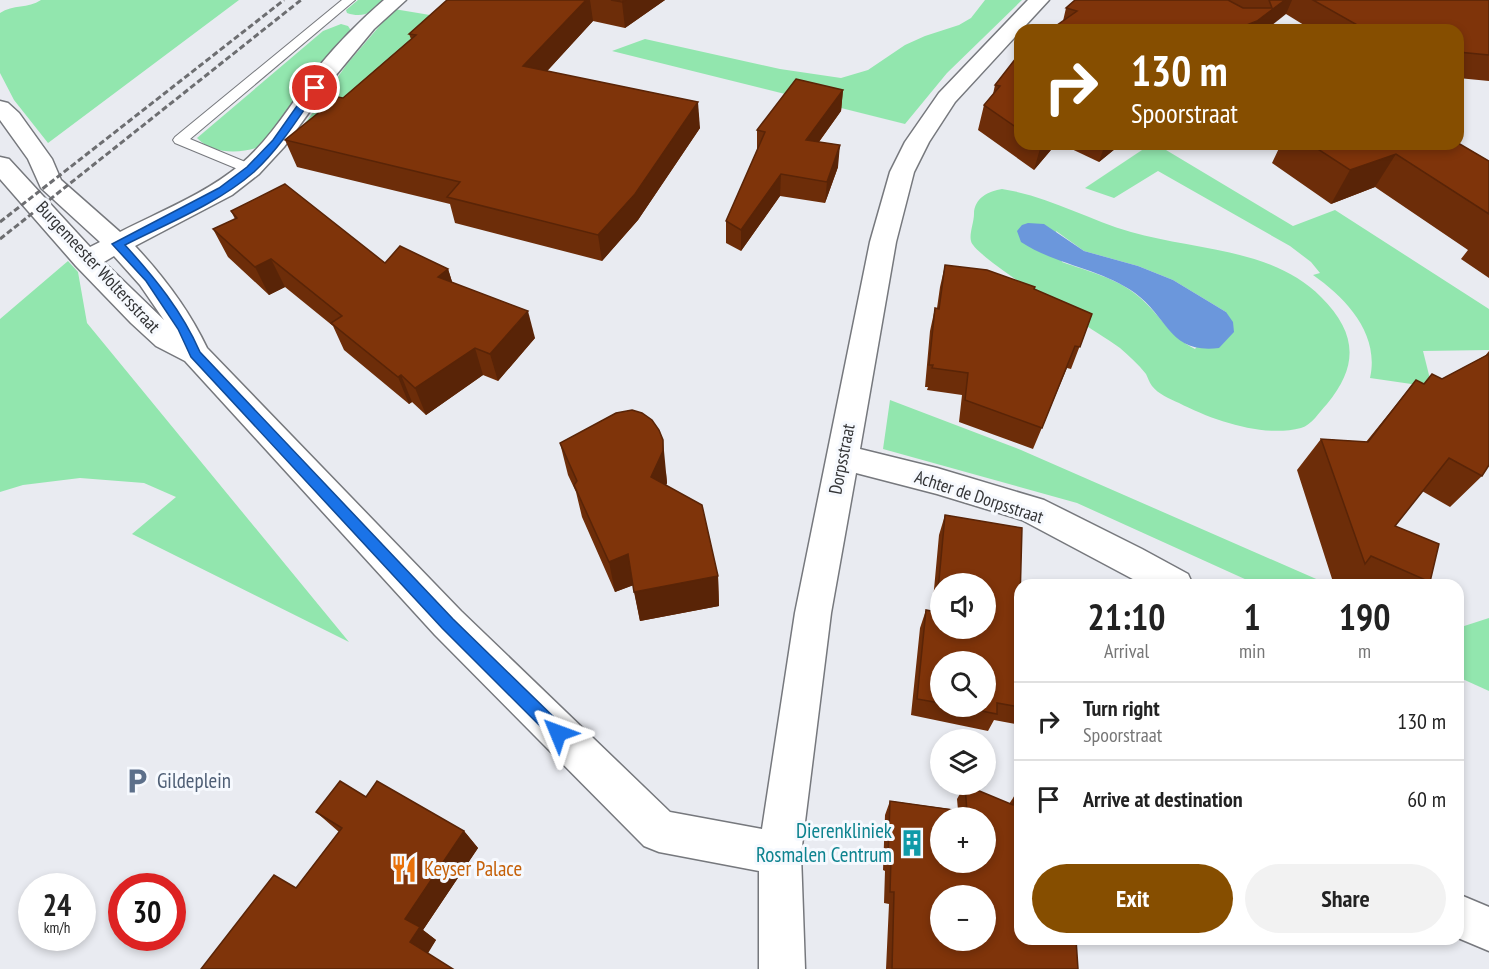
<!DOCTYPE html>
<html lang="en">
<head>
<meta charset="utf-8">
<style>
  body { margin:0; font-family:"PT Sans Narrow",sans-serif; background:#f2f2f2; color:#222; height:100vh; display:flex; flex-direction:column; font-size:22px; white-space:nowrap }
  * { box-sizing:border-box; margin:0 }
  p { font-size:20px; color:#767676 }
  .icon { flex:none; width:33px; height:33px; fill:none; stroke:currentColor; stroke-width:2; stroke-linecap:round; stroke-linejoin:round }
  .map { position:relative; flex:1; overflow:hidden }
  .side { position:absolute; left:1014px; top:579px; width:450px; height:366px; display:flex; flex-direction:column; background:#fff; border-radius:18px; box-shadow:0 3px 9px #0003 }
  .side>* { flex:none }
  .banner { position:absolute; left:1014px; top:24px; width:450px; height:126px; border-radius:18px; box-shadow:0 3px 9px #0003; background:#864e00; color:#fff; overflow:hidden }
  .controls { position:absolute; left:930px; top:573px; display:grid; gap:12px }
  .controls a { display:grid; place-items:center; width:66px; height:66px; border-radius:50%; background:#fff; box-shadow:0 3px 9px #0003; font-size:30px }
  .speed { position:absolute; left:18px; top:873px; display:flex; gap:12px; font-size:30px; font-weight:700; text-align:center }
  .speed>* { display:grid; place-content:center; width:78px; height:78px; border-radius:50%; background:#fff; box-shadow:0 3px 9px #0003; line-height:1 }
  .speed small { font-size:15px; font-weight:400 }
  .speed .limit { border:9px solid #d22; background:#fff; color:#111 }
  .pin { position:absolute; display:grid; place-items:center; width:51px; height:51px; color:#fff; margin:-26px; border:3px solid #fff; border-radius:50%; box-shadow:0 2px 6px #0007 }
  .me { position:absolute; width:66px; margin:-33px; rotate:314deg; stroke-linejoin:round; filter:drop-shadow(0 0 4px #0008) }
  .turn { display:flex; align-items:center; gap:21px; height:126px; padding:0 18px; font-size:27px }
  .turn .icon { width:78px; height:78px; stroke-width:2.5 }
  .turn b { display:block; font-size:42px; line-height:51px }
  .eta { display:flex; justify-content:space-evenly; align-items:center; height:102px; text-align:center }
  .eta b { font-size:36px; font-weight:600; line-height:42px }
  .primary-button { display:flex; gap:12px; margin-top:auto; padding:12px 18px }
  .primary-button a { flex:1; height:69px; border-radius:36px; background:#864e00; color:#fff; font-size:24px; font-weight:600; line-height:69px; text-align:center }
  .primary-button a+a { background:#f2f2f2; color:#222 }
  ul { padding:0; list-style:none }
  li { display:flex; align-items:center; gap:18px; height:78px; padding:0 18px; border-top:2px solid #e0e0e0 }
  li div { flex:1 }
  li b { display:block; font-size:22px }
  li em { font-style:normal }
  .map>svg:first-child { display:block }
</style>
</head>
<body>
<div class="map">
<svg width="1489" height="969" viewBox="0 0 1489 969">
  <rect width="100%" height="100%" fill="#e9ebf1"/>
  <g fill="#92e6ae" fill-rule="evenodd">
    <path d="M 41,0 L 239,0 L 48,143 L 14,100 L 0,73 L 0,13 C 13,4 28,9 41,0 Z"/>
    <path d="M 358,0 L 385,0 C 374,11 364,19 347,13 L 346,10 Z"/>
    <polygon points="985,0 1022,0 947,73 905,124 612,51 645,39 780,69 841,78 868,70 905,45 925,36 959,25 971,18"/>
    <polygon points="394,9 442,17 314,134 299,132 347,64"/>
    <path d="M 341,24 L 348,26 L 352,32 L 259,147 C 239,154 212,154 197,138 L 323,31 Z"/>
    <path d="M 1151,144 L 1156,144 L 1293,226 L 1335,210 L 1489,309 L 1489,350 L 1423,351 L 1432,387 L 1370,378 C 1380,334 1346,298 1313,275 L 1320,273 L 1311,262 L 1290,246 L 1158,171 L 1114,198 L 1085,188 Z"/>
    <path d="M 1002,189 C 1048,196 1087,219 1131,232 C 1193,250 1273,248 1321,297 C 1357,333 1359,365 1327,404 C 1319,412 1312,425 1301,428 C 1263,438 1212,420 1179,403 C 1170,399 1158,394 1152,386 C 1149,382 1148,378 1146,374 C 1138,364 1129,356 1120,348 C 1100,333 973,257 971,241 C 969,234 974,222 974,214 C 974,198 989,191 1002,189 ZM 1056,231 L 1084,251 L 1138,266 L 1173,280 L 1226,312 L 1195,349 C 1170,337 1159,313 1138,296 C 1117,278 1087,271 1062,262 Z"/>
    <polygon points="68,261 78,272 87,323 349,642 132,534 176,497 144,483 80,478 23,485 0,492 0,319"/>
    <polygon points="890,400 1021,450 1330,585 1258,585 1077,503 883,449"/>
    <polygon points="1489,618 1489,691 1458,677 1458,628"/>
  </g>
  <path fill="#6b97dc" d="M 1028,223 L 1044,224 L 1084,251 L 1138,266 L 1173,280 L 1226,312 L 1233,322 L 1234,332 L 1219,348 C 1169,354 1169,318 1135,293 C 1102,269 1056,265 1021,242 L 1017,231 L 1022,225 Z"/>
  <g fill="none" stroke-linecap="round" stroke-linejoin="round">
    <defs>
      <polygon id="lane" points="342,0 355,0 190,139 255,166 257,169 255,172 245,172 175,143 173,140 175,137"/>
      <g id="street">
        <path d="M 384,0 L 406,0 L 374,29 L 336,75 L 284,147 L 259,174 L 232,195 L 135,246 C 164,277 189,310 207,348 L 461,611 L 670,812 L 762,829 L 795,613 L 870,242 L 890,172 L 905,142 L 939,93 L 1028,0 L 1049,0 L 955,102 L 929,142 L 914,172 L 896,242 L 860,449 L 937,468 L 1044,500 L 1142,549 L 1188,574 L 1193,585 L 1144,585 L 1022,520 L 937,494 L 856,473 L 831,613 L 801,854 L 805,969 L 759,969 L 759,871 L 659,852 L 644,846 L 435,635 L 185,361 L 156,346 L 131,323 L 76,266 L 0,179 L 0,157 L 9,159 L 90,247 L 100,242 L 41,188 L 28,159 L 0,120 L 0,101 L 8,103 L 19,113 L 52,159 L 61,180 L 120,232 C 161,211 205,194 240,165 C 273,137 294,99 320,65 C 339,42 361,20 384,0 ZM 114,256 L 140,285 L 164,320 L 104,262 Z"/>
        <polygon points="1458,894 1489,907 1489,951 1458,938"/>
      </g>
    </defs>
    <use href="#lane" stroke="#76787d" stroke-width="2"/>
    <use href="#street" stroke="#76787d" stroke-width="3"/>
    <use href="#lane" fill="#fff" fill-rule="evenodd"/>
    <use href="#street" fill="#fff" fill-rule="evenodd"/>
    <g stroke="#6d6e71" stroke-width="3" stroke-dasharray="6 3" stroke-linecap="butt">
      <polyline points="0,222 284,0"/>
      <polyline points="0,239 301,0"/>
    </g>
  </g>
  <g fill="#6d2d09" fill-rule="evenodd">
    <polygon points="447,0 665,0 625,28 593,21 547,71 700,128 638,220 602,261 455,223 450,204 297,167 285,140 343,98 411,39 409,34"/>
    <polygon points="1075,0 1489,0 1489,81 1458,78 1458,30 1312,30 1286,14 1063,21 1066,8"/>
    <polygon points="1020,53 1020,144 1056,144 1034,170 978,130 984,105 993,94 995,85"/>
    <polygon points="843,90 841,111 819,142 838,167 825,203 780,196 741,251 726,243 726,221 757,151 757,130"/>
    <polygon points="1061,144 1121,144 1099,162"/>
    <polygon points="1281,144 1458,144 1489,161 1489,278 1461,259 1468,250 1375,187 1331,204 1272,163"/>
    <polygon points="231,211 385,263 448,269 452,282 535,338 498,381 483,375 426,415 412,402 409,404 344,350 333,326 285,287 269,295 228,257 213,229 235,219"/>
    <polygon points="945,265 1034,289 1092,314 1071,369 1067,368 1033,449 959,422 962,395 927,390 928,387 925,387 930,331 935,308 937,308 940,287"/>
    <polygon points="1489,351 1489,465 1482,476 1450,507 1422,491 1395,526 1430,582 1427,585 1334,585 1297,470 1321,439 1366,442 1416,380 1424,384 1442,379 1485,356"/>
    <polygon points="560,443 666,473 667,483 666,485 718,576 719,606 640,621 633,585 615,592 582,517 576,492 568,475"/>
    <path d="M 945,515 L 1019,637 L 1020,637 L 1020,725 L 994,720 L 988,731 L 911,715 L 920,628 L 926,610 L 932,611 L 939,535 ZM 940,662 L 986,706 L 940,706 Z"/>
    <polygon points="965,785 1009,804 1015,795 1078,969 886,969 889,904 884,903 885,871 883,870 885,815 890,801 958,810 957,799"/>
    <polygon points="366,797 464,831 478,848 423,930 436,940 427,953 296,888 339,832 316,812"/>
  </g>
  <g fill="#592407">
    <polygon points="586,0 590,0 593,21 528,92 523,66"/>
    <polygon points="626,0 665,0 625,28 622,2"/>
    <polygon points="1285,0 1292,0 1286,14 1266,30 1234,30"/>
    <polygon points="843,90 841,111 805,161 806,140"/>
    <polygon points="698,102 700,128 638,220 602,261 598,235"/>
    <polygon points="1042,144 1056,144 1034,170 1041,145"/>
    <polygon points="1105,144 1121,144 1099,162"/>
    <polygon points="840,145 838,167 825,203 827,182"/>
    <polygon points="1396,154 1375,187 1331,204 1350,170"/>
    <polygon points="781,174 780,196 741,251 741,230"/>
    <polygon points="271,259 285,287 269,295 255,267"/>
    <polygon points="448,269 457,297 438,277"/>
    <polygon points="528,311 535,338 498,381 490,354"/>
    <polygon points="475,348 483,375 426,415 415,388"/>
    <polygon points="401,375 412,402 409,404 398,377"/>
    <polygon points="663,440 667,483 656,509 651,477"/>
    <polygon points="628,554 634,585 615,592 609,562"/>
    <polygon points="718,576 719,606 640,621 634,592"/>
    <polygon points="464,831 478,848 423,930 436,940 427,955 410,942 405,919"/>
  </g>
  <g fill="#7f340a" stroke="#592407" stroke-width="1.5" fill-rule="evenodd">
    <polygon points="447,0 586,0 523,66 698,102 635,194 598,235 447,197 460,182 285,140 338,97 343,98 416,35 409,34"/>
    <polygon points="611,0 626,0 622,2"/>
    <polygon points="1075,0 1228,0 1243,8 1272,8 1269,0 1285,0 1257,21 1234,30 1050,30 1077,11 1066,8"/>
    <polygon points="1313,0 1489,0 1489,55 1458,52 1458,30 1366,30"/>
    <polygon points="1020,53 1020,130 984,105 1000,86 995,85"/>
    <polygon points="796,79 843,90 806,140 840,145 827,182 781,174 741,230 726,221 765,132 757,130"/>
    <polygon points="1458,143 1489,161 1489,214 1396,154 1350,170 1310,144 1458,144"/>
    <polygon points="285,184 385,263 400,246 448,269 438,277 528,311 490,354 475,348 415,388 401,375 398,377 331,323 342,316 271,259 255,267 213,229 237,218 231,211"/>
    <polygon points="945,265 987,270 1035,287 1034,289 1092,314 1080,347 1075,346 1042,428 965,400 968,373 932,368 933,365 929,365 935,308 939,309"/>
    <polygon points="1489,354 1489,465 1482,476 1449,458 1395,526 1439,544 1430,582 1371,556 1365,564 1321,439 1368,442 1416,380 1424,384 1432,374 1442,379"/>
    <polygon points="632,410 642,413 652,420 659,430 663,440 663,451 651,477 702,505 718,576 634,592 628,554 609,562 574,485 577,481 560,443 616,413"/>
    <path d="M 945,515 L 1022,528 L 1019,637 L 1020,637 L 1020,707 L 997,703 L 997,714 L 956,706 L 986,706 L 986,662 L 940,662 L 940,703 L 917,699 L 926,610 L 936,612 ZM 940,584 L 986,584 L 986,628 L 940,628 Z"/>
    <polygon points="340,781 366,797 377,781 464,831 405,919 420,927 410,942 453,969 201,969 274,875 296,888 342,828 316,812"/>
    <path d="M 965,785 L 1013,805 L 1015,795 L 1020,796 L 1020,939 L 1076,939 L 1078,969 L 892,969 L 894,892 L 890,892 L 891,858 L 888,858 L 890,801 L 967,812 ZM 940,818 L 986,818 L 986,862 L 940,862 ZM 940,896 L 986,896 L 986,940 L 940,940 Z"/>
  </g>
  <path fill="#1a73e8" stroke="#114b97" stroke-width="1.5" d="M 311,86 L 319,88 C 299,117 280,148 254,172 C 217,204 168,223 125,245 C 155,278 182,311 200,352 L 453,619 L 564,727 L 566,733 L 564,738 L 558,741 L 552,738 L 442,628 L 191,357 L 178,329 L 146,281 L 112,244 L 219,188 L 247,167 L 273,140 Z"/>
  <defs>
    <symbol id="parking-bare" viewBox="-9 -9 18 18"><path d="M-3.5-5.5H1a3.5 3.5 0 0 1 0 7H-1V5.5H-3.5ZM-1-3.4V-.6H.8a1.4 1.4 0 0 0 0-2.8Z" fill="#5c6f8a" stroke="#f6f9fe" stroke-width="2.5" paint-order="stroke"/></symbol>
    <symbol id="building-bare" viewBox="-9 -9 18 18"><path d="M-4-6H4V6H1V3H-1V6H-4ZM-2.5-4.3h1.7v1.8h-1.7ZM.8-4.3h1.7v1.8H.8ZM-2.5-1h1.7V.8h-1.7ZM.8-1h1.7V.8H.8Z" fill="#0f9aa8" stroke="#f6f9fe" stroke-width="2.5" paint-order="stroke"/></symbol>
    <symbol id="restaurant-bare" viewBox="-9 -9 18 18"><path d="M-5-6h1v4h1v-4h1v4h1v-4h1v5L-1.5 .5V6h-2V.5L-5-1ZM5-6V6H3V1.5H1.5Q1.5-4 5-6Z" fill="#e8710a" stroke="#f6f9fe" stroke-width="2.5" paint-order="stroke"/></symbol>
  </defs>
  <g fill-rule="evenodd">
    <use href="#parking-bare" x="118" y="762" width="38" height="38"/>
    <use href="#building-bare" x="893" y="824" width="38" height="38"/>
    <use href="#restaurant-bare" x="385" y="850" width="38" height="38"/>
  </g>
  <g text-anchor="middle" stroke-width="6" stroke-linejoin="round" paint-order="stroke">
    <g font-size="18" fill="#333436" stroke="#f6f9fe">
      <text transform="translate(98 267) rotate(47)" y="6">Burgemeester Woltersstraat</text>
      <text transform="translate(842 459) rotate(-79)" y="6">Dorpsstraat</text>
      <text transform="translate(979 497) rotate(18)" y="6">Achter de Dorpsstraat</text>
    </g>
    <g font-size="21" fill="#4e5e75" stroke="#f6f9fe" text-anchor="start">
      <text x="157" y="788">Gildeplein</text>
    </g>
    <g font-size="21" fill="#0d838f" stroke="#f6f9fe" text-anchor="end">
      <text x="892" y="838">Dierenkliniek<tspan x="892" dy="24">Rosmalen Centrum</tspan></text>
    </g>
    <g font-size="21" fill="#c56008" stroke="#f6f9fe" text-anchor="start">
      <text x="424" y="876">Keyser Palace</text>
    </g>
  </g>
</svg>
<div class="controls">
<a><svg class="icon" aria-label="sound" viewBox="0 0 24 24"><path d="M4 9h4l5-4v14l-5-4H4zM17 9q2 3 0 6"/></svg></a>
<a><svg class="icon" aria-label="search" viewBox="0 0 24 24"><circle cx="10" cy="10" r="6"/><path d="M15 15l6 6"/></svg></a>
<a><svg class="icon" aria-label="layers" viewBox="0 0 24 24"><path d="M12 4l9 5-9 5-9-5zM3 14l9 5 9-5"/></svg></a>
<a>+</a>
<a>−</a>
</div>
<div class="speed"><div>24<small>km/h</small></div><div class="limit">30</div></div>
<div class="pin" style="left:315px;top:88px;background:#d93025"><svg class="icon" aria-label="arrive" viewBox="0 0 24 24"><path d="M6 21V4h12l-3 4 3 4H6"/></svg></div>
<svg class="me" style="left:558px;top:733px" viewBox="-20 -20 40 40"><path d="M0-17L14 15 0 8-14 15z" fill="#1a73e8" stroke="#fff" stroke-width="4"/></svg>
<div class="banner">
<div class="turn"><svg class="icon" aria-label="right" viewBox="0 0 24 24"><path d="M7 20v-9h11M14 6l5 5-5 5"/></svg><div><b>130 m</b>Spoorstraat</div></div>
</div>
<section class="side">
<div class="eta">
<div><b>21:10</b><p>Arrival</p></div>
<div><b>1</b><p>min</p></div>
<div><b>190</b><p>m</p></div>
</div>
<ul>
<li><svg class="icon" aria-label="right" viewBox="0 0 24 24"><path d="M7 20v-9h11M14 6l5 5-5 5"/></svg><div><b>Turn right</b><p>Spoorstraat</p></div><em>130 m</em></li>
<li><svg class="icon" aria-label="arrive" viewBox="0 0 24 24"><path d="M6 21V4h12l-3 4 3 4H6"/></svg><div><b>Arrive at destination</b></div><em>60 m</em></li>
</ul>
<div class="primary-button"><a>Exit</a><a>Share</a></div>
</section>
</div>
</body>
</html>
